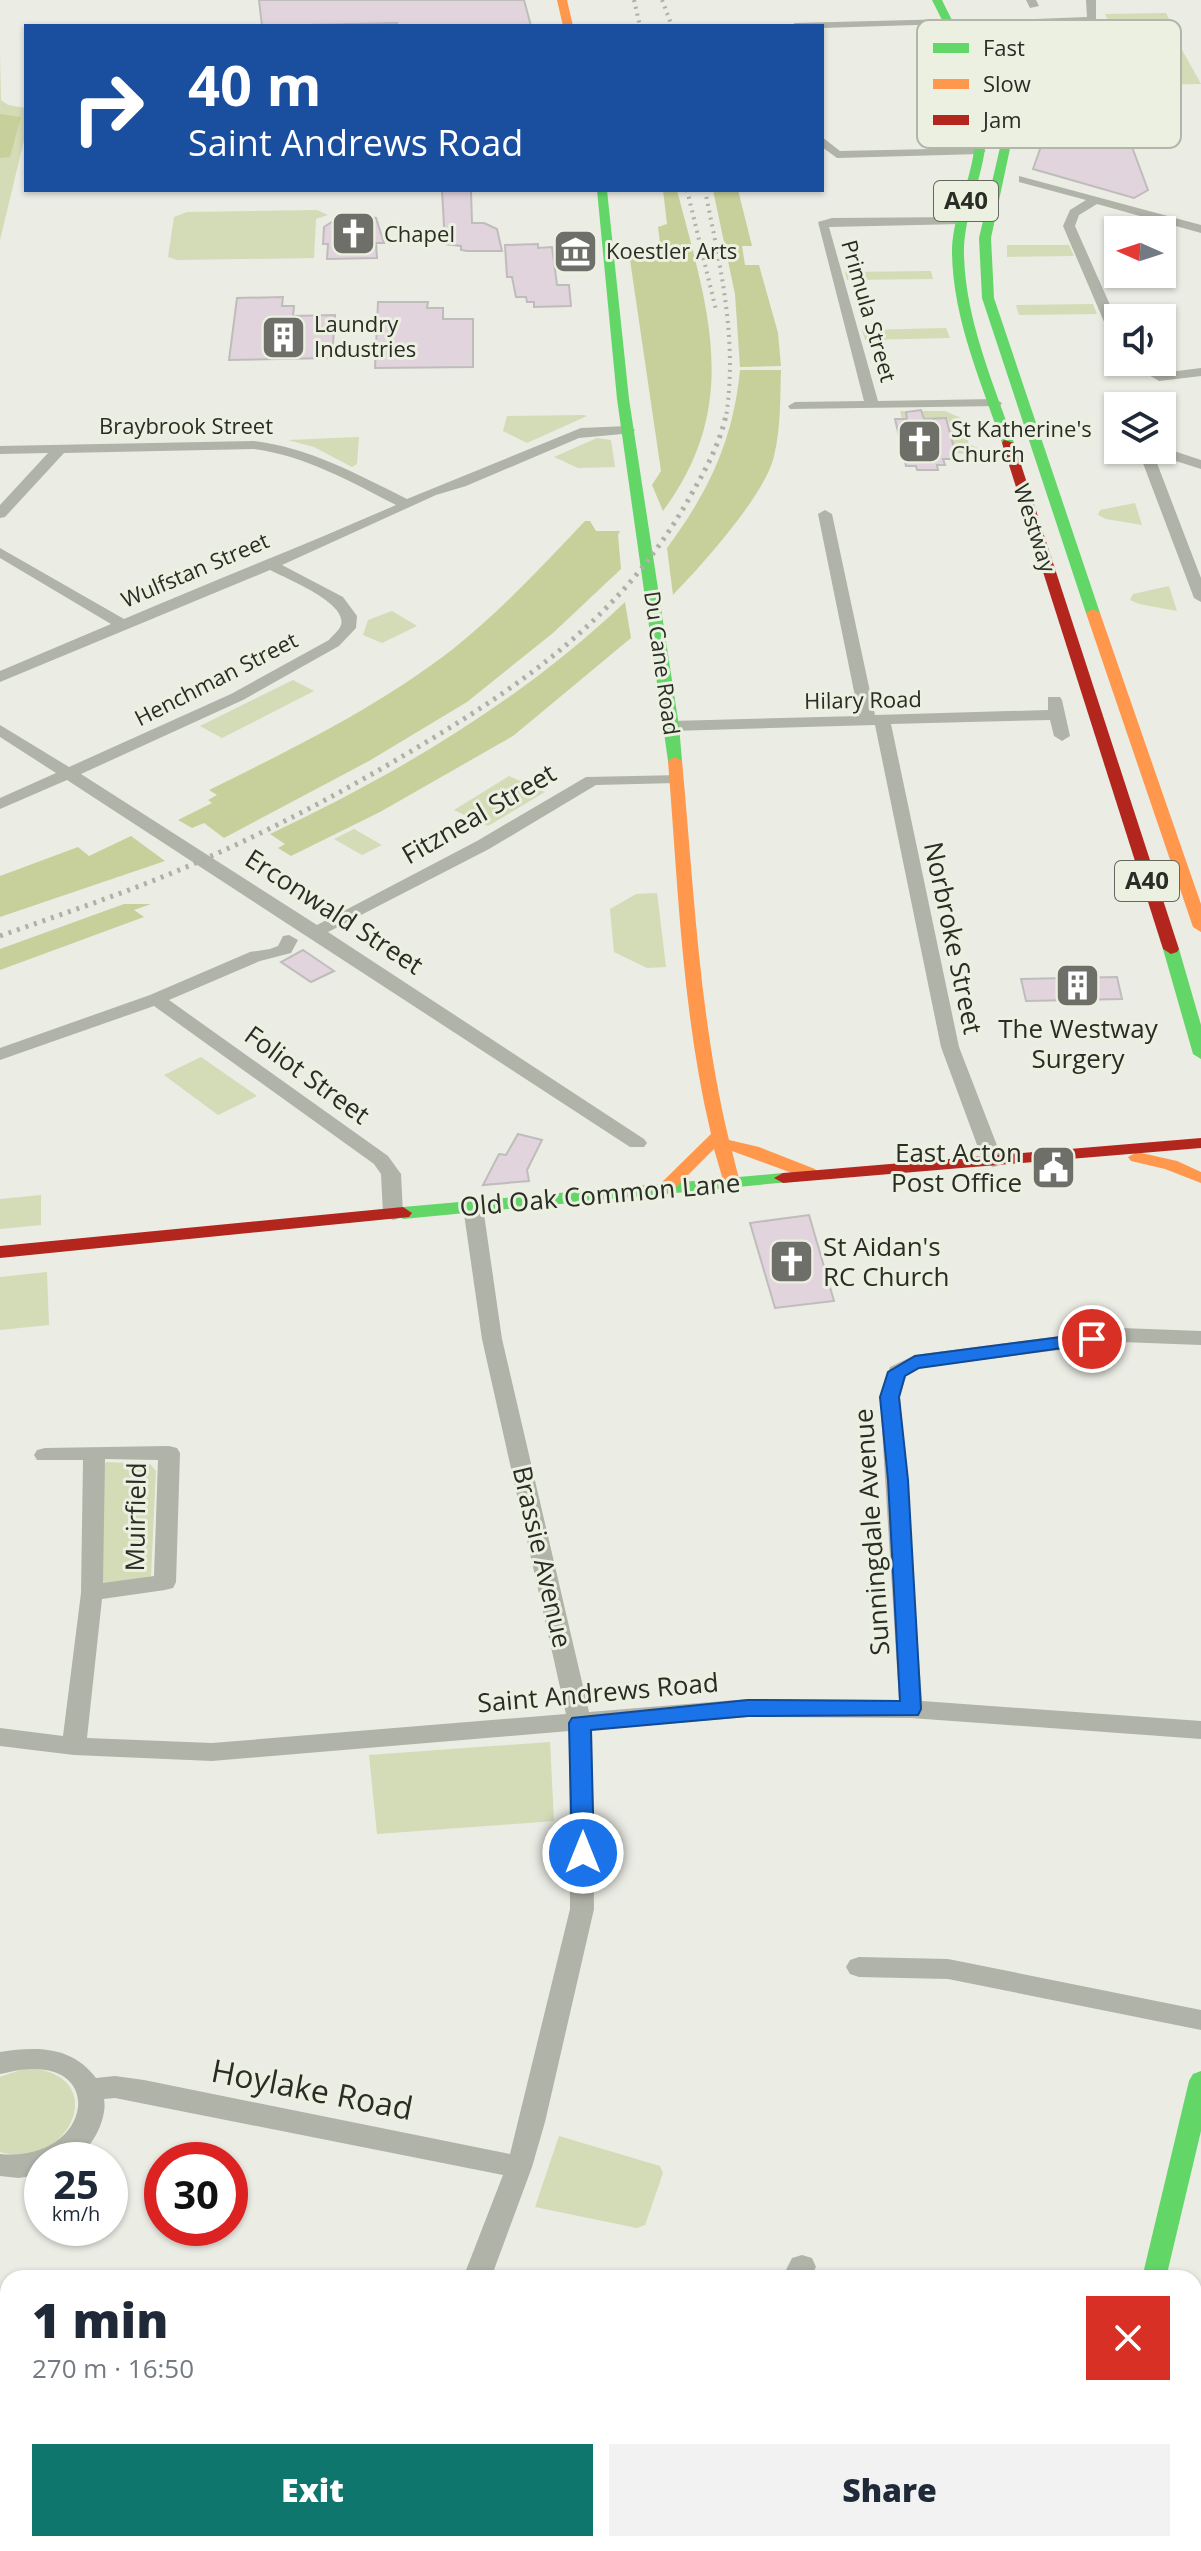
<!DOCTYPE html>
<html lang="en">
<head>
<meta charset="utf-8">
<style>
  body { margin:0; font-family:"Open Sans",sans-serif; background:#f2f2f3; color:#1f2937; height:100vh; display:flex; flex-direction:column; font-size:30px; white-space:nowrap }
  * { box-sizing:border-box; margin:0 }
  p { font-size:26px; color:#747a83 }
  .icon { flex:none; width:44px; height:44px; fill:none; stroke:currentColor; stroke-width:2; stroke-linecap:round; stroke-linejoin:round }
  .map { position:relative; flex:1; overflow:hidden }
  .panel { position:absolute; left:0px; top:2270px; width:1202px; height:282px; display:flex; flex-direction:column; background:#fff; border-radius:24px 24px 0 0; box-shadow:0 2px 6px #0004 }
  .panel>* { flex:none }
  .hud { position:absolute; left:24px; top:24px; width:800px; height:168px; border-radius:0px; box-shadow:0 2px 6px #0004; background:#1a4fa0; color:#fff; overflow:hidden }
  .needle { width:52px; rotate:273deg }
  .buttons { position:absolute; left:1104px; top:216px; display:grid; gap:16px }
  .buttons a { display:grid; place-items:center; width:72px; height:72px; border-radius:0px; background:#fff; box-shadow:0 2px 6px #0004; font-size:40px }
  .speed { position:absolute; left:24px; top:2142px; display:flex; gap:16px; font-size:40px; font-weight:700; text-align:center }
  .speed>* { display:grid; place-content:center; width:104px; height:104px; border-radius:50%; background:#fff; box-shadow:0 2px 6px #0004; line-height:1 }
  .speed small { font-size:20px; font-weight:400 }
  .speed .limit { border:12px solid #d22; background:#fff; color:#111 }
  .pin { position:absolute; display:grid; place-items:center; width:68px; height:68px; color:#fff; margin:-34px; border:4px solid #fff; border-radius:50%; box-shadow:0 2px 8px #0007 }
  .me { position:absolute; width:88px; margin:-44px; rotate:0deg; stroke-linejoin:round; filter:drop-shadow(0 0 6px #0008) }
  .turn { display:flex; align-items:center; gap:28px; height:168px; padding:0 32px; font-size:36px }
  .turn .icon { width:104px; height:104px; stroke-width:2.5 }
  .turn b { display:block; font-size:56px; line-height:68px }
  .round { display:grid; place-items:center; flex:none; width:84px; height:84px; border-radius:0px; background:#f2f2f3 }
  .overview { display:flex; align-items:center; justify-content:space-between; height:136px; padding:0 32px }
  h1 { font-size:48px; font-weight:800; line-height:60px }
  .action { display:flex; gap:16px; margin-top:auto; padding:16px 32px }
  .action a { flex:1; height:92px; border-radius:0px; background:#0f766e; color:#fff; font-size:32px; font-weight:800; line-height:92px; text-align:center }
  .action a+a { background:#f2f2f3; color:#1f2937 }
  .map>svg:first-child { display:block }
</style>
</head>
<body>
<div class="map">
<svg width="1201" height="2551" viewBox="0 0 1201 2551">
  <rect width="100%" height="100%" fill="#ebece4"/>
  <g fill="#d4dbb7">
    <polygon points="1166,13 1182,46 1120,46 1105,14"/>
    <polygon points="1181,48 1201,84 1138,85 1120,49"/>
    <polygon points="0,53 1,100 8,105 26,108 26,132 0,240"/>
    <polygon points="317,210 328,215 316,219 314,258 177,260 168,257 174,217 187,212"/>
    <polygon points="1007,245 1069,245 1074,256 1007,257"/>
    <polygon points="931,271 933,279 847,280 845,272"/>
    <polygon points="1093,304 1097,314 1019,315 1016,305"/>
    <polygon points="946,328 950,338 865,340 862,330"/>
    <polygon points="900,411 945,411 961,418 969,444 980,449 982,454 942,453 937,431 951,431 948,419 902,419"/>
    <polygon points="507,416 584,415 587,416 527,443 503,431"/>
    <polygon points="359,437 357,464 352,467 314,447 288,440"/>
    <polygon points="597,438 611,440 615,467 578,468 554,457"/>
    <polygon points="1135,503 1142,525 1106,519 1098,515 1100,510"/>
    <polygon points="1169,586 1177,611 1139,604 1130,600 1133,594"/>
    <polygon points="392,611 417,626 382,643 363,635 368,620"/>
    <polygon points="293,680 314,691 222,738 200,726"/>
    <polygon points="509,776 545,792 488,826 454,810"/>
    <polygon points="354,829 382,845 362,855 334,839"/>
    <polygon points="657,893 666,967 647,968 614,952 610,909 636,894"/>
    <polygon points="201,1057 257,1096 218,1115 164,1075"/>
    <polygon points="41,1195 41,1225 0,1229 0,1199"/>
    <polygon points="47,1272 49,1325 0,1330 0,1277"/>
    <polygon points="106,1462 150,1464 156,1471 151,1576 132,1583 100,1586 102,1469"/>
    <polygon points="550,1742 554,1821 377,1834 369,1755"/>
    <path d="M 26,2068 C 114,2072 70,2172 0,2152 L 0,2077 Z"/>
    <polygon points="559,2136 660,2166 663,2173 645,2225 637,2228 535,2207"/>
  </g>
  <g fill="#c7d09a">
    <polygon points="0,114 21,117 10,157 0,158"/>
    <path d="M 663,190 L 677,190 C 707,307 743,403 663,511 L 652,485 L 661,471 L 629,253 L 661,251 L 658,227 L 667,224 Z"/>
    <polygon points="713,190 738,190 752,246 742,246 745,265 759,265 778,333 781,366 740,367 735,294"/>
    <path d="M 740,370 L 781,370 C 780,398 781,428 774,456 C 766,494 701,566 673,595 L 667,548 C 709,491 733,441 740,370 Z"/>
    <path d="M 585,521 L 590,521 L 596,531 L 620,531 L 618,535 L 621,569 L 553,633 L 467,702 L 369,761 L 224,838 L 204,823 L 192,828 L 178,820 L 212,803 L 208,800 L 217,795 L 209,790 C 294,748 378,707 453,649 C 501,611 543,565 585,521 Z"/>
    <path d="M 625,602 L 631,638 L 513,736 L 380,812 L 291,856 L 278,848 L 285,844 L 270,834 C 399,773 522,700 625,602 Z"/>
    <polygon points="131,836 165,861 0,917 0,876 78,847 89,856"/>
    <polygon points="124,904 151,904 134,910 144,917 0,970 0,949"/>
  </g>
  <g fill="#e2d4dd" stroke="#bebdbb" stroke-width="2">
    <polygon points="259,0 524,0 531,26 397,26 397,23 262,26"/>
    <polygon points="1032,97 1119,98 1132,127 1125,128 1148,190 1134,198 1033,169 1046,132"/>
    <polygon points="442,190 471,190 472,223 484,223 497,229 502,251 467,251 461,250 461,246 445,244"/>
    <polygon points="359,216 376,218 384,243 376,243 377,258 327,259 328,244 323,244 324,227 338,218"/>
    <polygon points="538,244 538,248 552,247 557,285 569,285 571,306 534,307 534,302 527,302 526,297 516,297 512,277 507,277 505,245"/>
    <polygon points="283,297 282,306 294,306 293,316 335,315 332,358 229,360 237,298"/>
    <polygon points="378,302 428,302 427,308 443,308 443,319 473,319 473,367 375,368"/>
    <polygon points="921,410 924,419 946,418 957,459 943,459 945,465 937,465 938,470 917,470 916,466 906,466 895,419 907,419 906,412"/>
    <polygon points="303,950 334,971 311,982 281,962"/>
    <polygon points="1117,977 1122,999 1026,1001 1021,979"/>
    <polygon points="518,1134 542,1140 527,1170 529,1181 483,1185 499,1154 506,1155"/>
    <polygon points="809,1215 834,1301 775,1308 750,1223"/>
  </g>
  <g fill="none" stroke-linecap="round" stroke-linejoin="round">
    <g fill="#b0b3a8" fill-rule="evenodd">
      <polygon points="1026,0 1036,0 1039,6 1030,8"/>
      <polygon points="1086,0 1096,0 1096,22 1047,25 1081,85 1075,88 1069,85 1037,25 1007,26 1002,23 1007,20 1087,17"/>
      <polygon points="951,19 951,23 947,24 822,28 790,26 795,23"/>
      <polygon points="822,137 840,151 980,148 986,151 980,154 837,158 822,147"/>
      <polygon points="1019,176 1201,225 1201,233 1097,204 1079,215 1075,226 1118,323 1118,342 1111,338 1063,226 1070,210 1086,200 1019,182"/>
      <polygon points="965,217 965,223 961,224 829,227 878,401 995,399 1002,403 1000,406 790,409 788,406 795,402 864,401 818,222 832,218"/>
      <polygon points="1127,362 1143,362 1161,373 1201,368 1201,376 1159,381"/>
      <path d="M 628,426 L 635,430 L 633,433 L 579,438 L 466,486 L 436,495 L 282,565 L 343,597 L 357,616 L 356,628 L 339,646 L 243,700 L 81,774 L 317,925 L 477,841 L 586,777 L 682,775 L 682,781 L 676,783 L 596,785 L 489,849 L 328,932 L 644,1139 L 647,1143 L 644,1147 L 630,1147 L 67,780 L 0,809 L 0,798 L 56,773 L 0,737 L 0,725 L 69,767 L 231,694 L 329,640 C 332,636 339,631 341,625 C 348,603 287,579 270,570 L 0,682 L 0,671 L 111,624 L 0,558 L 0,548 L 124,619 C 215,580 305,545 396,505 C 349,481 306,456 254,449 L 64,453 L 5,517 L 0,518 L 0,505 L 48,453 L 0,454 L 0,446 L 254,441 C 310,448 357,474 407,499 L 581,428 Z"/>
      <polygon points="1162,447 1201,460 1201,469 1157,455 1155,458 1201,578 1201,602 1194,598 1141,458 1145,450 1162,450"/>
      <polygon points="825,510 832,514 875,715 1048,710 1048,697 1060,697 1062,700 1070,736 1062,741 1054,736 1050,720 891,724 959,1047 1003,1161 1000,1165 993,1167 983,1161 941,1047 875,725 672,731 664,726 672,721 859,716 818,514"/>
      <polygon points="289,935 298,940 291,953 260,961 169,1000 388,1156 401,1174 403,1214 400,1218 393,1220 383,1214 381,1174 374,1164 154,1006 0,1060 0,1048 150,995 250,952 270,949 278,946 283,936"/>
      <path d="M 473,1201 L 483,1207 L 502,1339 L 589,1712 L 748,1699 L 899,1700 L 880,1397 L 890,1367 L 915,1355 L 1121,1328 L 1201,1331 L 1201,1345 L 1121,1342 L 920,1368 L 906,1376 L 900,1397 L 922,1701 L 1201,1721 L 1201,1739 L 911,1718 L 748,1717 L 592,1730 L 594,1909 L 545,2122 L 532,2167 L 491,2278 L 463,2278 L 503,2175 L 115,2098 L 104,2099 C 108,2119 90,2155 69,2160 C 61,2162 50,2160 42,2160 L 42,2174 L 19,2178 L 0,2176 L 0,2154 C 86,2163 108,2067 31,2069 C 21,2069 10,2072 0,2074 L 0,2052 C 37,2046 72,2046 96,2078 L 115,2076 L 144,2080 L 510,2154 L 570,1909 L 569,1731 L 212,1761 L 74,1755 L 0,1746 L 0,1728 L 63,1736 L 81,1593 L 83,1460 L 37,1460 L 34,1455 L 37,1450 L 45,1448 L 169,1446 L 177,1448 L 180,1453 L 176,1582 L 173,1588 L 165,1590 L 102,1599 L 87,1738 L 212,1743 L 566,1714 L 482,1339 L 463,1207 ZM 105,1459 L 158,1460 L 154,1576 L 103,1583 Z"/>
      <polygon points="859,1957 948,1959 1201,2010 1201,2030 948,1979 859,1977 850,1974 846,1967 850,1960"/>
      <polygon points="802,2255 812,2258 816,2267 810,2278 782,2278 792,2258"/>
      <polygon points="317,2544 349,2544 346,2551 314,2551"/>
      <polygon points="632,2544 663,2544 660,2551 629,2551"/>
    </g>
    <g fill="#63d668" fill-rule="evenodd">
      <path d="M 932,0 L 942,0 C 966,49 994,99 984,155 C 978,189 963,221 964,256 C 966,321 993,382 1014,443 L 1008,447 L 1002,443 C 981,382 953,319 952,253 C 952,220 967,190 973,157 C 985,100 957,50 932,0 Z"/>
      <polygon points="1000,86 1005,89 1010,101 1012,139 991,238 994,298 1100,613 1093,617 1086,613 982,298 979,238 1002,139 1000,101 995,89"/>
      <polygon points="597,190 607,190 629,399 679,726 682,761 675,765 668,761 617,399"/>
      <polygon points="1171,944 1179,949 1201,1025 1201,1059 1193,1054 1163,949"/>
      <polygon points="783,1173 792,1178 789,1182 403,1219 394,1213 403,1207"/>
      <polygon points="1201,2071 1201,2131 1166,2278 1142,2278 1189,2081 1193,2074"/>
    </g>
    <g fill="#ff974d" fill-rule="evenodd">
      <polygon points="557,0 567,0 573,26 563,26"/>
      <polygon points="1093,609 1100,613 1201,904 1201,932 1193,927 1086,613"/>
      <path d="M 675,757 L 682,761 C 694,888 699,1016 729,1140 L 759,1147 L 815,1169 L 818,1173 L 815,1177 L 803,1177 L 732,1151 L 740,1183 L 737,1187 L 725,1187 L 714,1149 L 671,1192 L 659,1192 L 656,1188 L 711,1134 C 682,1012 678,885 668,761 Z"/>
      <polygon points="1137,1152 1177,1161 1201,1172 1201,1183 1165,1169 1131,1161 1128,1157"/>
      <polygon points="1201,2305 1201,2354 1194,2356 1194,2307"/>
      <polygon points="1113,2544 1139,2544 1136,2551 1110,2551"/>
    </g>
    <g fill="#b3261e" fill-rule="evenodd">
      <polygon points="1004,440 1014,443 1179,949 1177,952 1171,954 1163,949 1002,443"/>
      <polygon points="1201,1138 1201,1148 783,1183 774,1178 783,1173"/>
      <polygon points="403,1207 412,1213 409,1217 0,1258 0,1246"/>
      <polygon points="1040,2544 1066,2544 1063,2551 1037,2551"/>
    </g>
    <g stroke="#afb0a8" stroke-width="4" stroke-dasharray="2 5" stroke-linecap="butt">
      <polyline points="634,0 640,26"/>
      <polyline points="662,0 672,26"/>
      <polyline points="687,190 716,310"/>
      <path d="M 705,190 C 720,266 738,339 726,417"/>
    </g>
    <path stroke="#afb0a8" stroke-width="5" stroke-dasharray="3 6" stroke-linecap="butt" d="M 0,936 C 70,911 141,888 209,857 C 281,825 350,788 418,747 C 527,682 622,615 687,502 C 703,474 719,447 726,415"/>
  </g>
  <polygon fill="#1a73e8" stroke="#114b97" stroke-width="2" points="1092,1333 1101,1339 1098,1343 919,1368 905,1376 899,1397 908,1480 921,1709 918,1715 748,1716 591,1730 594,1853 591,1860 583,1862 575,1860 572,1853 569,1723 572,1718 748,1700 900,1701 888,1480 880,1397 888,1372 915,1356"/>
  <defs>
    <symbol id="church-square" viewBox="-11 -11 22 22"><rect x="-9" y="-9" width="18" height="18" rx="4" fill="#6e6f68" stroke="#ecf0e1"/><path d="M-1.2-6h2.4v3.5h3.3v2.4h-3.3V6h-2.4V-.1h-3.3v-2.4h3.3Z" fill="#fff"/></symbol>
    <symbol id="museum-square" viewBox="-11 -11 22 22"><rect x="-9" y="-9" width="18" height="18" rx="4" fill="#6e6f68" stroke="#ecf0e1"/><path d="M0-6L6-3V-2H-6V-3ZM-5-1h2V3h-2ZM-1-1h2V3h-2ZM3-1h2V3H3ZM-6 4H6V6H-6Z" fill="#fff"/></symbol>
    <symbol id="building-square" viewBox="-11 -11 22 22"><rect x="-9" y="-9" width="18" height="18" rx="4" fill="#6e6f68" stroke="#ecf0e1"/><path d="M-4-6H4V6H1V3H-1V6H-4ZM-2.5-4.3h1.7v1.8h-1.7ZM.8-4.3h1.7v1.8H.8ZM-2.5-1h1.7V.8h-1.7ZM.8-1h1.7V.8H.8Z" fill="#fff"/></symbol>
    <symbol id="civic-square" viewBox="-11 -11 22 22"><rect x="-9" y="-9" width="18" height="18" rx="4" fill="#6e6f68" stroke="#ecf0e1"/><path d="M-.6-6.5H3V-4.5H.6V-3L4-1V1h2V6H-6V1h2V-1L-.6-3ZM-1.2 2.5V6h2.4V2.5Z" fill="#fff"/></symbol>
  </defs>
  <g fill-rule="evenodd">
    <use href="#church-square" x="328" y="208" width="51" height="51"/>
    <use href="#museum-square" x="550" y="226" width="51" height="51"/>
    <use href="#building-square" x="258" y="312" width="51" height="51"/>
    <use href="#church-square" x="894" y="416" width="51" height="51"/>
    <use href="#building-square" x="1052" y="960" width="51" height="51"/>
    <use href="#civic-square" x="1028" y="1142" width="51" height="51"/>
    <use href="#church-square" x="766" y="1236" width="51" height="51"/>
  </g>
  <g text-anchor="middle" stroke-width="6" stroke-linejoin="round" paint-order="stroke">
    <g font-size="22" fill="#2a2c26" stroke="#ecf0e1" text-anchor="start">
      <text x="384" y="242">Chapel</text>
      <text x="606" y="259">Koestler Arts</text>
      <text x="314" y="332">Laundry<tspan x="314" dy="25">Industries</tspan></text>
      <text x="951" y="437">St Katherine's<tspan x="951" dy="25">Church</tspan></text>
    </g>
    <g font-size="22" fill="#2a2c26" stroke="#ecf0e1">
      <text transform="translate(869 311) rotate(74)" y="8">Primula Street</text>
      <text x="186" y="434">Braybrook Street</text>
      <text transform="translate(1035 528) rotate(72)" y="8">Westway</text>
      <text transform="translate(195 570) rotate(-23)" y="8">Wulfstan Street</text>
      <text transform="translate(662 663) rotate(82)" y="8">Du Cane Road</text>
      <text transform="translate(216 679) rotate(-27)" y="8">Henchman Street</text>
      <text transform="translate(863 700) rotate(-1)" y="8">Hilary Road</text>
    </g>
    <g fill="#ecf0e1" stroke="#64675e" stroke-width="2">
      <rect x="934" y="181" width="64" height="40" rx="6"/>
      <rect x="1115" y="861" width="64" height="40" rx="6"/>
    </g>
    <g font-size="24" font-weight="bold" fill="#2a2c26">
      <text x="966" y="209">A40</text>
      <text x="1147" y="889">A40</text>
    </g>
    <g font-size="26" fill="#2a2c26" stroke="#ecf0e1">
      <text transform="translate(479 814) rotate(-30)" y="9">Fitzneal Street</text>
      <text transform="translate(334 912) rotate(33)" y="9">Erconwald Street</text>
      <text transform="translate(953 938) rotate(78)" y="9">Norbroke Street</text>
      <text transform="translate(307 1075) rotate(36)" y="9">Foliot Street</text>
      <text transform="translate(600 1195) rotate(-5)" y="9">Old Oak Common Lane</text>
      <text transform="translate(136 1517) rotate(-89)" y="9">Muirfield</text>
      <text transform="translate(872 1532) rotate(-94)" y="9">Sunningdale Avenue</text>
      <text transform="translate(542 1557) rotate(77)" y="9">Brassie Avenue</text>
      <text transform="translate(598 1693) rotate(-5)" y="9">Saint Andrews Road</text>
    </g>
    <g font-size="26" fill="#2a2c26" stroke="#ecf0e1">
      <text x="1078" y="1038">The Westway<tspan x="1078" dy="30">Surgery</tspan></text>
      <text x="1022" y="1162" text-anchor="end">East Acton<tspan x="1022" dy="30">Post Office</tspan></text>
      <text x="823" y="1256" text-anchor="start">St Aidan's<tspan x="823" dy="30">RC Church</tspan></text>
    </g>
    <g font-size="32" fill="#2a2c26" stroke="#ecf0e1">
      <text transform="translate(312 2090) rotate(11)" y="11">Hoylake Road</text>
    </g>
  </g>
  <rect x="917" y="20" width="264" height="128" rx="12" fill="#ecf0e1" stroke="#b2b5a9" stroke-width="2"/>
  <rect x="933" y="43" width="36" height="10" fill="#63d668"/>
  <rect x="933" y="79" width="36" height="10" fill="#ff974d"/>
  <rect x="933" y="115" width="36" height="10" fill="#b3261e"/>
  <g font-size="22" fill="#2a2c26">
    <text x="983" y="56">Fast</text>
    <text x="983" y="92">Slow</text>
    <text x="983" y="128">Jam</text>
  </g>
</svg>
<div class="buttons">
<a><svg class="needle" viewBox="-14 -14 28 28"><path d="M0-13l5 13h-10z" fill="#e53935"/><path d="M0 13l5-13h-10z" fill="#747a83"/></svg></a>
<a><svg class="icon" aria-label="sound" viewBox="0 0 24 24"><path d="M4 9h4l5-4v14l-5-4H4zM17 9q2 3 0 6"/></svg></a>
<a><svg class="icon" aria-label="layers" viewBox="0 0 24 24"><path d="M12 4l9 5-9 5-9-5zM3 14l9 5 9-5"/></svg></a>
</div>
<div class="speed"><div>25<small>km/h</small></div><div class="limit">30</div></div>
<div class="pin" style="left:1092px;top:1339px;background:#d93025"><svg class="icon" aria-label="arrive" viewBox="0 0 24 24"><path d="M6 21V4h12l-3 4 3 4H6"/></svg></div>
<svg class="me" style="left:583px;top:1853px" viewBox="-20 -20 40 40"><circle r="17" fill="#1a73e8" stroke="#fff" stroke-width="3"/><path d="M0-11L8 9 0 5-8 9z" fill="#fff"/></svg>
<div class="hud">
<div class="turn"><svg class="icon" aria-label="right" viewBox="0 0 24 24"><path d="M7 20v-9h11M14 6l5 5-5 5"/></svg><div><b>40 m</b>Saint Andrews Road</div></div>
</div>
<section class="panel">
<div class="overview"><div><h1>1 min</h1><p>270 m · 16:50</p></div><a class="round" style="background:#d93025;color:#fff"><svg class="icon" aria-label="close" viewBox="0 0 24 24"><path d="M6 6l12 12M18 6L6 18"/></svg></a></div>
<div class="action"><a>Exit</a><a>Share</a></div>
</section>
</div>
</body>
</html>
